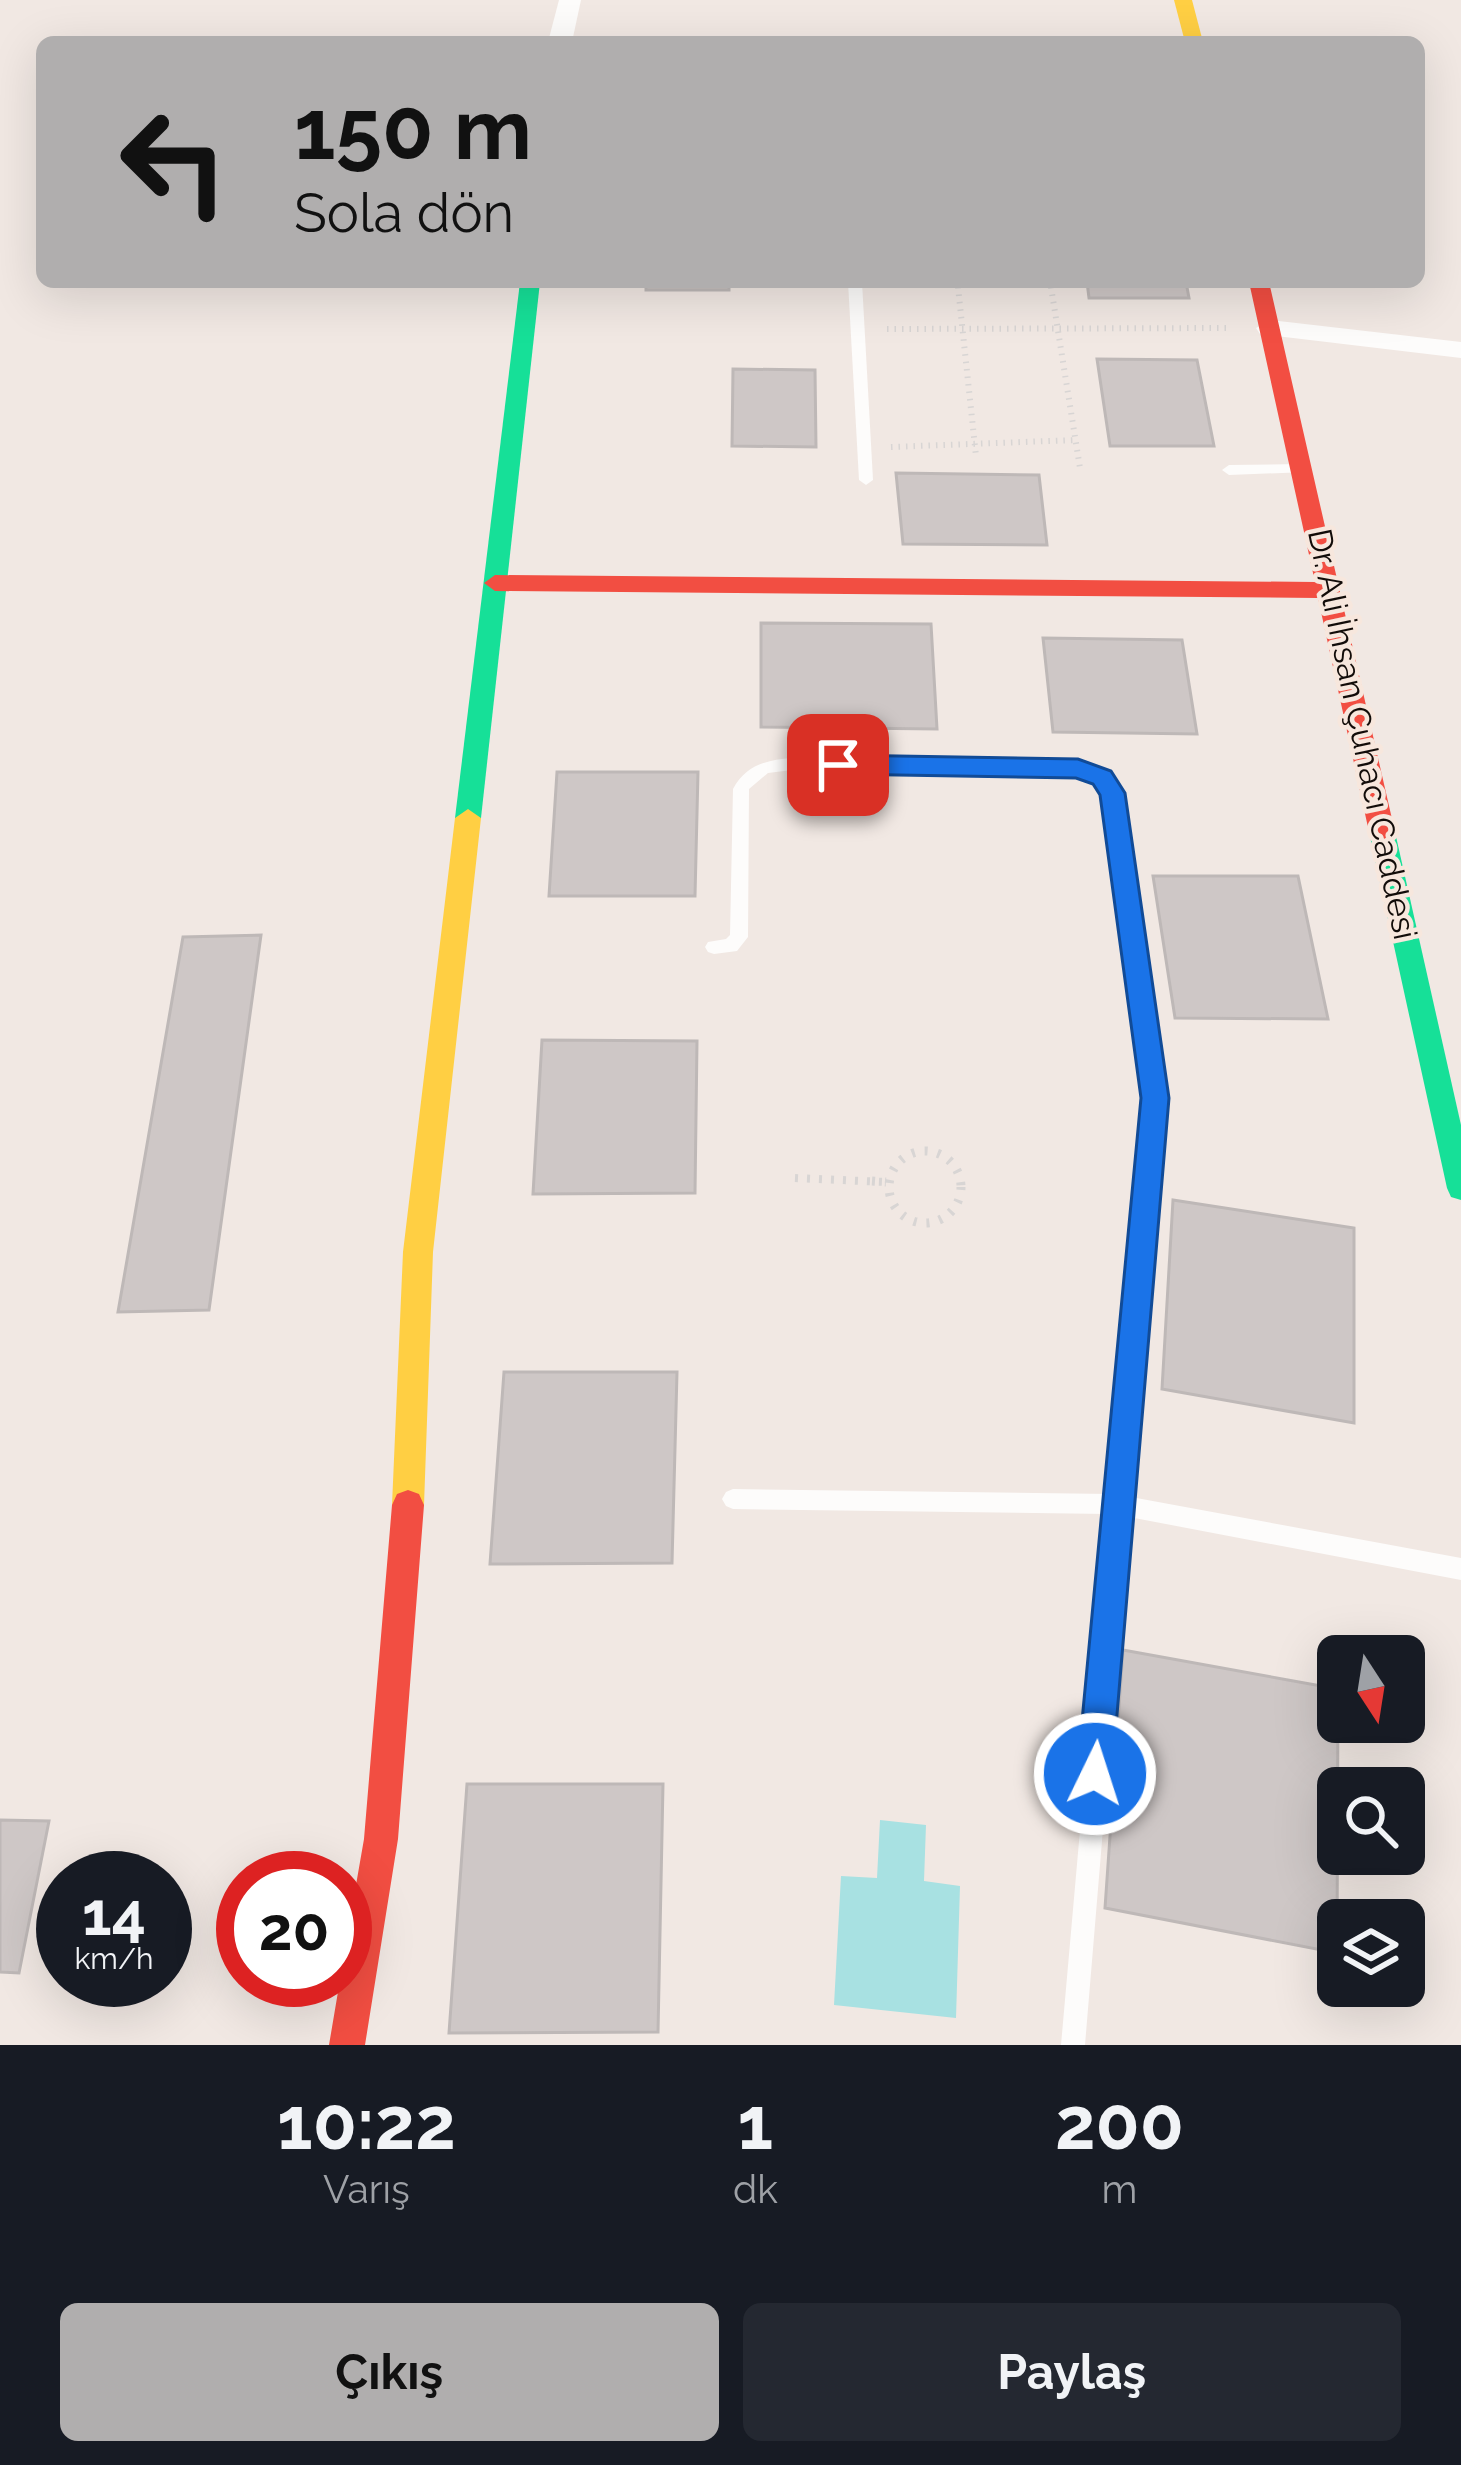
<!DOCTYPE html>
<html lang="tr">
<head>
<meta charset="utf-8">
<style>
  body { margin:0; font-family:Raleway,sans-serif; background:#242831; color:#f1f3f6; height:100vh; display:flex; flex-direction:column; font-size:45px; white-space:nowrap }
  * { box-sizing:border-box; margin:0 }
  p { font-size:39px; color:#9ea1a6 }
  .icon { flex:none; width:66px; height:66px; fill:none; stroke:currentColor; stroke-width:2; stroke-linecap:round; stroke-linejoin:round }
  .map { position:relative; height:2045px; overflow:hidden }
  .details { display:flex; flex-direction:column; background:#171b24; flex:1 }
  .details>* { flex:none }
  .guide { position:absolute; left:36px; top:36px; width:1389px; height:252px; border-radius:18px; box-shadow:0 12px 48px #0002; background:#b0aeae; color:#111; overflow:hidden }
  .needle { width:78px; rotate:168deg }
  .fabs { position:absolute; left:1317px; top:1635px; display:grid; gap:24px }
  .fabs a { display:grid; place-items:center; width:108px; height:108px; border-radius:18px; background:#171b24; box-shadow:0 12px 48px #0002; font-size:60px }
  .speed { position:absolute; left:36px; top:1851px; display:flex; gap:24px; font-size:60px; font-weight:700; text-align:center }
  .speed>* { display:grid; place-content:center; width:156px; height:156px; border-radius:50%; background:#171b24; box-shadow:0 12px 48px #0002; line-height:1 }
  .speed small { font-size:30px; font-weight:400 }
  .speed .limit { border:18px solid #d22; background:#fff; color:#111 }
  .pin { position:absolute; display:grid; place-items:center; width:102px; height:102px; color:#fff; margin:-51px; border-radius:24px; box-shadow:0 6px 18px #0006 }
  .me { position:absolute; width:132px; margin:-66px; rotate:4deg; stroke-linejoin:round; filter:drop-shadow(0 0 9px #0008) }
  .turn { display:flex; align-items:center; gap:42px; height:252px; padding:0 60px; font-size:54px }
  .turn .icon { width:156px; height:156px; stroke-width:2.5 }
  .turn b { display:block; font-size:84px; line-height:102px }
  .eta { display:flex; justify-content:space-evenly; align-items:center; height:204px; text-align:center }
  .eta b { font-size:72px; font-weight:700; line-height:84px }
  .button { display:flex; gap:24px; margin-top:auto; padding:24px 60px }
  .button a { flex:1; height:138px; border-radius:18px; background:#b0aeae; color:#111; font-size:48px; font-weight:700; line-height:138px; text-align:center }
  .button a+a { background:#242831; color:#f1f3f6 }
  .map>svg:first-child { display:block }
</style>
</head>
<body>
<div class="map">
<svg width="1461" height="2045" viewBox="0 0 1461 2045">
  <rect width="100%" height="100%" fill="#f1e8e3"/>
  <polygon fill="#a8e1e2" points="880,1820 926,1825 924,1881 960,1886 956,2018 834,2005 841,1876 877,1878"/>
  <g fill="#cec7c6" stroke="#beb8b7" stroke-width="3">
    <rect x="646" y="282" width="83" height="8"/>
    <polygon points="1087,282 1186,282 1189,298 1089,298"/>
    <polygon points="1097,359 1197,360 1214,446 1110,446"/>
    <polygon points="733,369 815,370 816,447 732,446"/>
    <polygon points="896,473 1039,475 1047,545 903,544"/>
    <polygon points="761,623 931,624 937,729 761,727"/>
    <polygon points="1043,638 1182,640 1197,734 1053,732"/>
    <polygon points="557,772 698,772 695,896 549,896"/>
    <polygon points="1153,876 1298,876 1328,1019 1175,1018"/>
    <polygon points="261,935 209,1310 118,1312 183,937"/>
    <polygon points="542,1040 697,1041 695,1193 533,1194"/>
    <polygon points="1173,1200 1354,1228 1354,1423 1162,1389"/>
    <polygon points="504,1372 677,1372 672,1563 490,1564"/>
    <polygon points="1123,1650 1338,1689 1337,1953 1105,1908"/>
    <polygon points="467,1784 663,1784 658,2032 449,2033"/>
    <polygon points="0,1820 49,1821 19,1973 0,1972"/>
  </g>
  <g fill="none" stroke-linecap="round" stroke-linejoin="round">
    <g stroke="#d8d5d4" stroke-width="6" stroke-dasharray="1.5 6" stroke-linecap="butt">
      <polyline points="958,287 976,456"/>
      <polyline points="1051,287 1080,468"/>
      <polyline points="887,329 1226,328"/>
      <polyline points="891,447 1076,440"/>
    </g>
    <polyline stroke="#d8d5d4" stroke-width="8" stroke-dasharray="3 9" stroke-linecap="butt" points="795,1178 886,1182"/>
    <g stroke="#d8d5d4" stroke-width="9" stroke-dasharray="3 10" stroke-linecap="butt">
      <circle cx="925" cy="1187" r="36"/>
      <polyline points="872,1181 886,1182"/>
    </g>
    <g fill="#fdfcfb" fill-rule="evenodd">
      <polygon points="848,282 862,282 873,480 866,485 859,480"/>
      <polygon points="1302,464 1307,466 1307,472 1229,475 1222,470 1229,465"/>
      <path d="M 792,758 L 1078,762 L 1101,769 L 1119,789 L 1164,1098 L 1131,1497 L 1461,1558 L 1461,1580 L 1129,1517 L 1085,2045 L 1061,2045 L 1108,1514 L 733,1509 L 726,1506 L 722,1499 L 726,1492 L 733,1489 L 1110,1494 L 1146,1098 L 1105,795 L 1089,777 L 1078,774 L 792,770 L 768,773 L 749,789 L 748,937 L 737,951 L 714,954 L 708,952 L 705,947 L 708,942 L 726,939 L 730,935 L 733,789 C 746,765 766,760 792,758 Z"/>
    </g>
    <g fill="#fdfcfb" fill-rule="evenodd">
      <polygon points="559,0 581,0 572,42 548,42"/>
      <polygon points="1270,320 1461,342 1461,358 1260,334 1256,328"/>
    </g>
    <g fill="#16e098" fill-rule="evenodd">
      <polygon points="520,282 540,282 481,818 468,827 455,818"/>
      <polygon points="1382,822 1395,832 1461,1125 1461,1200 1451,1197 1447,1188 1369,832"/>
    </g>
    <g fill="#ffcf43" fill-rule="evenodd">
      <polygon points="1174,0 1192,0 1203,42 1185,42"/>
      <polygon points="468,809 481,818 433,1252 424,1505 419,1516 408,1520 397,1516 392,1505 403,1252 455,818"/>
    </g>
    <g fill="#f24e42" fill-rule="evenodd">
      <polygon points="1249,282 1269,282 1395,832 1391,839 1382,842 1369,832 1318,598 495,591 484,583 495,575 1315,582"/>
      <polygon points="408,1490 419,1494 424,1505 398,1839 365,2045 329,2045 340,1980 345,1980 345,1948 364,1839 392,1505 397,1494"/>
    </g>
  </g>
  <polygon fill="#1a73e8" stroke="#114b97" stroke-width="3" points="838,755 1078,759 1111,771 1125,793 1169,1098 1112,1774 1107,1786 1095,1792 1082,1786 1077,1774 1141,1098 1100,795 1093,784 1076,778 838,774 826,765"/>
  <g text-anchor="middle" stroke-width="9" stroke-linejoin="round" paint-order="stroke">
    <g font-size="33" fill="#120c09" stroke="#f7e7dd">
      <text transform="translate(1363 734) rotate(78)" y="12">Dr. Ali İhsan Çuhacı Caddesi</text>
    </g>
  </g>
</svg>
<div class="fabs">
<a><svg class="needle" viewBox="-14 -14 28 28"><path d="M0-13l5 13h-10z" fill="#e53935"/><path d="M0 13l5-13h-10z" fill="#9ea1a6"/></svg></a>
<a><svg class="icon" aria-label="search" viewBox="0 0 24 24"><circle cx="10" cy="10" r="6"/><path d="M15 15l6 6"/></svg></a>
<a><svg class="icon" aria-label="layers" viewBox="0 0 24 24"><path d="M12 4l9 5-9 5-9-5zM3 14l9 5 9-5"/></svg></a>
</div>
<div class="speed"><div>14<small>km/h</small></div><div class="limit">20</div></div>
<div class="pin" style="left:838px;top:765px;background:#d93025"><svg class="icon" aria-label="arrive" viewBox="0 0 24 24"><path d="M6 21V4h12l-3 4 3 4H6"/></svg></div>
<svg class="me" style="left:1095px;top:1774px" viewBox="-20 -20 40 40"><circle r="17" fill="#1a73e8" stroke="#fff" stroke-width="3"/><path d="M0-11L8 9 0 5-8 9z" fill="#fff"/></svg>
<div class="guide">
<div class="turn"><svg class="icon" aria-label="left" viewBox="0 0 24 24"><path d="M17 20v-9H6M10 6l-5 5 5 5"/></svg><div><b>150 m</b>Sola dön</div></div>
</div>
</div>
<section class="details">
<div class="eta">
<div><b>10:22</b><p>Varış</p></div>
<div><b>1</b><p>dk</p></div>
<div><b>200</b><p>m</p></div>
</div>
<div class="button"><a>Çıkış</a><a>Paylaş</a></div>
</section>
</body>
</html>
